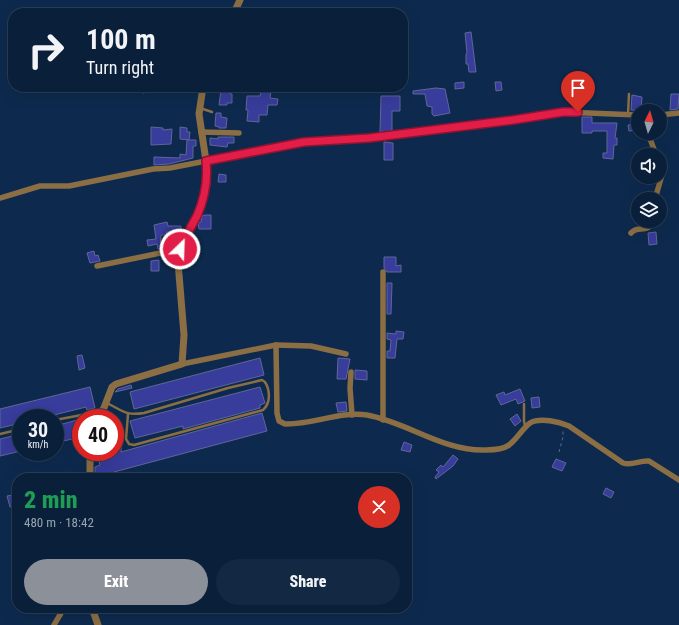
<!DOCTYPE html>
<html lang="en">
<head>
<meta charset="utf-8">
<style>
  body { margin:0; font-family:"Roboto Condensed",sans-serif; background:#132842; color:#f1f3f6; height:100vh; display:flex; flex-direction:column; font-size:15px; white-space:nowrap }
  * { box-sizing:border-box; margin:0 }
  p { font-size:13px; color:#99a3af }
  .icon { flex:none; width:22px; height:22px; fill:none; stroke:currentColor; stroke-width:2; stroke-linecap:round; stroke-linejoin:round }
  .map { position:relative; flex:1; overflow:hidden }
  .panel { position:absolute; left:12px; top:473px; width:400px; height:140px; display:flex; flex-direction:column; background:#0a203a; border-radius:16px; box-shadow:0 4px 16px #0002,0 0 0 1px #2a3e54 }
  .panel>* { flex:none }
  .hud { position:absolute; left:8px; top:8px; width:400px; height:84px; border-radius:16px; box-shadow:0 4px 16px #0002,0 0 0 1px #2a3e54; background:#0a203a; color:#f1f3f6; overflow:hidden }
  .needle { width:26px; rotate:5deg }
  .fabs { position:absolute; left:631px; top:104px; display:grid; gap:8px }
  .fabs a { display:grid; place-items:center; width:36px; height:36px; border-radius:50%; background:#0a203a; box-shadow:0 4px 16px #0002,0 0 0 1px #2a3e54; font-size:20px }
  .speed { position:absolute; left:12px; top:409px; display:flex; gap:8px; font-size:20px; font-weight:700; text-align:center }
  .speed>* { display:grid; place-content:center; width:52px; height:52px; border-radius:50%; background:#0a203a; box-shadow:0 4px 16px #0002,0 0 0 1px #2a3e54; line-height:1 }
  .speed small { font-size:10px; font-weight:400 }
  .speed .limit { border:6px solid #d22; background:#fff; color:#111 }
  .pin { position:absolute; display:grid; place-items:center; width:34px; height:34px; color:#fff; margin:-41px -17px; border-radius:50% 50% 50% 0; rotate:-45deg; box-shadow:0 0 4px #0007 }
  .pin .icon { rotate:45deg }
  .me { position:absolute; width:44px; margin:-22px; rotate:24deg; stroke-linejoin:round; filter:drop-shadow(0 0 3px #0008) }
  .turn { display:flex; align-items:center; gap:14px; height:84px; padding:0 12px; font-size:18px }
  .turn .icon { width:52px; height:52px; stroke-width:2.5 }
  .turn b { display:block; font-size:28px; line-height:34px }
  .round { display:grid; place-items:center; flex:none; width:42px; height:42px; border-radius:21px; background:#132842 }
  .summary { display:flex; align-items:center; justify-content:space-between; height:68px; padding:0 12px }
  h1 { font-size:24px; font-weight:800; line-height:30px; color:#1e9e55 }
  .button { display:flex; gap:8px; margin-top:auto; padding:8px 12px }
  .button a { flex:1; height:46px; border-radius:24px; background:#8c9099; color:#fff; font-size:16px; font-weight:800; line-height:46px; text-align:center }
  .button a+a { background:#132842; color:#f1f3f6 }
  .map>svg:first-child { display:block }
</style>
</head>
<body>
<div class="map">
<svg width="679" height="625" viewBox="0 0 679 625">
  <rect width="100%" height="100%" fill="#0d2a4e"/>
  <g fill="#383c9b" stroke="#5f6796">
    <polygon points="471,32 476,72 469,72 468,64 466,64 466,54 467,53 465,33"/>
    <polygon points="464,82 464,88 455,89 455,83"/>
    <polygon points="495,82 501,82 502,90 496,91"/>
    <polygon points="142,87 159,87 159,89 143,93"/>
    <polygon points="436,88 445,89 450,113 434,116 432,114 432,107 427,106 425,94 413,94 413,91"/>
    <polygon points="221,90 230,91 230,94 232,94 232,103 227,103 227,105 219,105"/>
    <polygon points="261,90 271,91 270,98 278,99 277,105 268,105 267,115 259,115 259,122 247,121 248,110 246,110 247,96 260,96"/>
    <polygon points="671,94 679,94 678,109 670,110"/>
    <polygon points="632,95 642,97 641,111 631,110"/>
    <polygon points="381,96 400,96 400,111 392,111 392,131 380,132"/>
    <polygon points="216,113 221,113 221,117 227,118 226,128 219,128 219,127 215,126"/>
    <polygon points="582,117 592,117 592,123 617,123 615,138 617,138 617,145 614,145 613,159 603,158 603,153 607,153 607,131 592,131 592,133 582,133"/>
    <polygon points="638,124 638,130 629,131 628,125"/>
    <polygon points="151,127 163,128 163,130 172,129 171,144 151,145"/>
    <polygon points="180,127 187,128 187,132 190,132 189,140 180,139"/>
    <polygon points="218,137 234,137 234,143 228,143 227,147 210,145 210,138 218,139"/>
    <polygon points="187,140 196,140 196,146 193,146 193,158 169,164 154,165 154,157 180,158 180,154 186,155"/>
    <polygon points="384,142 393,143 393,160 384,160"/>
    <polygon points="219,174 226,175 226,182 218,182"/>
    <polygon points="205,215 211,215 211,229 199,229 198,223 201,222 202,216"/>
    <polygon points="167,222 168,226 181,226 181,232 166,232 167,235 161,235 160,249 158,249 157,244 148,246 147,240 156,239 154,225"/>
    <polygon points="656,232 657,244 649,245 648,233"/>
    <polygon points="94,251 95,256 98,255 100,261 90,263 87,253"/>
    <polygon points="384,257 396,257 396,266 401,265 401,272 387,272 384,268"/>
    <polygon points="159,260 159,271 151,271 151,261"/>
    <polygon points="387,283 392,283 391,314 387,314"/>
    <polygon points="396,331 404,332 403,339 397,339 395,358 387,358 387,351 390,351 391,340 387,339 387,333 396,334"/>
    <polygon points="82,355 85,368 79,370 77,356"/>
    <polygon points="260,358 264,375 134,409 130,392"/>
    <polygon points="338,358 350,359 346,379 337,379"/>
    <polygon points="355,370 367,371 367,380 355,379"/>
    <polygon points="131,385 132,388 115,392 118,389"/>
    <polygon points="90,387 95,408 87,410 86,407 42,418 21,418 21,423 0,428 0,409"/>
    <polygon points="260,387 265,403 260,405 260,408 183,429 183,426 135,438 130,421"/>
    <polygon points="520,389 525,401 518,404 516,399 501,405 496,395 504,392 505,395"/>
    <polygon points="539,397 540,407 532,408 531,398"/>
    <polygon points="346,402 347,411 338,412 336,403"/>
    <polygon points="262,413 267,431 114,472 116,478 95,478 95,467 100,465 99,461 109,458 108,455 115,454 115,435 122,435 121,452"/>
    <polygon points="517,414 521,421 515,426 510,419"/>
    <polygon points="81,419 81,437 55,443 55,426"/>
    <polygon points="21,434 21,451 0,456 0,439"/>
    <polygon points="404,442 412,445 410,452 401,450"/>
    <polygon points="453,455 458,459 453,466 436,479 435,477 439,472 436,470 441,465 443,467"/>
    <polygon points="556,459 566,463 562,471 552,467"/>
    <polygon points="606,488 614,492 611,498 603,494"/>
    <polygon points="17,494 17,505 10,507 7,496"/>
  </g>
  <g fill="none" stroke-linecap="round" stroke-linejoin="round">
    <polyline stroke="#556e8c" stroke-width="1" stroke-dasharray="3 3" stroke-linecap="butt" points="559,452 563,437 563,430"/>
    <g stroke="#8b6e44" stroke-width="2.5">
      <polyline points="200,108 212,112"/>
      <polyline points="628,114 629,94"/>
      <path d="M 107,403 C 123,411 126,416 144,413 L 228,388 L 262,380 L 265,382 C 270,390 271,403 263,410 L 134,445 L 129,444 L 126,439 L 128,414"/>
      <polyline points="524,404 524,421 525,426"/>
      <polyline points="55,420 87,414 103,408"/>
      <polyline points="0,434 21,429"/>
    </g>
    <g stroke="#8b6e44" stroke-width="5.5">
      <polyline points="660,115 679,113"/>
      <polyline points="201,132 239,133"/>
      <polyline points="648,133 656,155"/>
      <polyline points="0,198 40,186 69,186 153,169 170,168 304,142 369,138 513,120 563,112 638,115"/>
      <polyline points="655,199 662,175 660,168"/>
      <path d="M 631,233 C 638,224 648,235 652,221"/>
      <polyline points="97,266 180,249"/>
      <polyline points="276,345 311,346 346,354"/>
      <path d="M 182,364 L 276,345 L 277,413 L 279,421 L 285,424 C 312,425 340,411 367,415 C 407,422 444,452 486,450 C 492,450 504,449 509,445 C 517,439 522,429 530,423 C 540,417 560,422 569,426 L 623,463 C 632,466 640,460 649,461 L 679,480"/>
      <polyline points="351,372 350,388 352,415"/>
      <polyline points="383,420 383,272"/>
      <polyline points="54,625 64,608"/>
    </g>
    <g stroke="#8b6e44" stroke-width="7">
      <polyline points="234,13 240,0"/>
      <polyline points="100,418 112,387 116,384 182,364 184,335 178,262 180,249 184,239 197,215 207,185 206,161 199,114 203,87"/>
      <polyline points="90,478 90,452"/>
      <polyline points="92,608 98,625"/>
    </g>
  </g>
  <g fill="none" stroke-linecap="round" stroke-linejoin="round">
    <defs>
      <path id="route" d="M 180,249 C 185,237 191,227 197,216 C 205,198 208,180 206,161 L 304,142 L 369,138 L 513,120 L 563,112 L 578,112"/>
    </defs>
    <use href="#route" stroke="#92132f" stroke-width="10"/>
    <use href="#route" stroke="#e11d48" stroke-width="7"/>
  </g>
</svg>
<div class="fabs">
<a><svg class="needle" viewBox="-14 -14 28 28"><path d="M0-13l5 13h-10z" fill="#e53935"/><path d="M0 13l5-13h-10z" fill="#99a3af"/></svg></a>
<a><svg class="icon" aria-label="sound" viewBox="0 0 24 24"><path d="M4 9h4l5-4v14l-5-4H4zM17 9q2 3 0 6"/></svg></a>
<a><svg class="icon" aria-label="layers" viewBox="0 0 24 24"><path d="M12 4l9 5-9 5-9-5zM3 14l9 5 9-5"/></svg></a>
</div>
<div class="speed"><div>30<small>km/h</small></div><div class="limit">40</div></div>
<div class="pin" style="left:578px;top:112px;background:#d93025"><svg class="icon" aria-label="arrive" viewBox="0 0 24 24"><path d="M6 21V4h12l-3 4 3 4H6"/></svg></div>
<svg class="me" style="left:180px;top:249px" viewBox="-20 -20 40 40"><circle r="17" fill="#e11d48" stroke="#fff" stroke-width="3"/><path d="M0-11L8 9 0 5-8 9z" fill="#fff"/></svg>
<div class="hud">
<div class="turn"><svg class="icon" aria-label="right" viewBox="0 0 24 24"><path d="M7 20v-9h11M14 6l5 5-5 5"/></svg><div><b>100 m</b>Turn right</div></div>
</div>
<section class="panel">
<div class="summary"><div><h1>2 min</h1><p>480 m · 18:42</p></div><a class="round" style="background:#d93025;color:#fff"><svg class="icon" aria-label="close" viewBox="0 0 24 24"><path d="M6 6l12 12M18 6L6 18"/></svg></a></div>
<div class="button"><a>Exit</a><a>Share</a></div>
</section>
</div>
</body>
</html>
